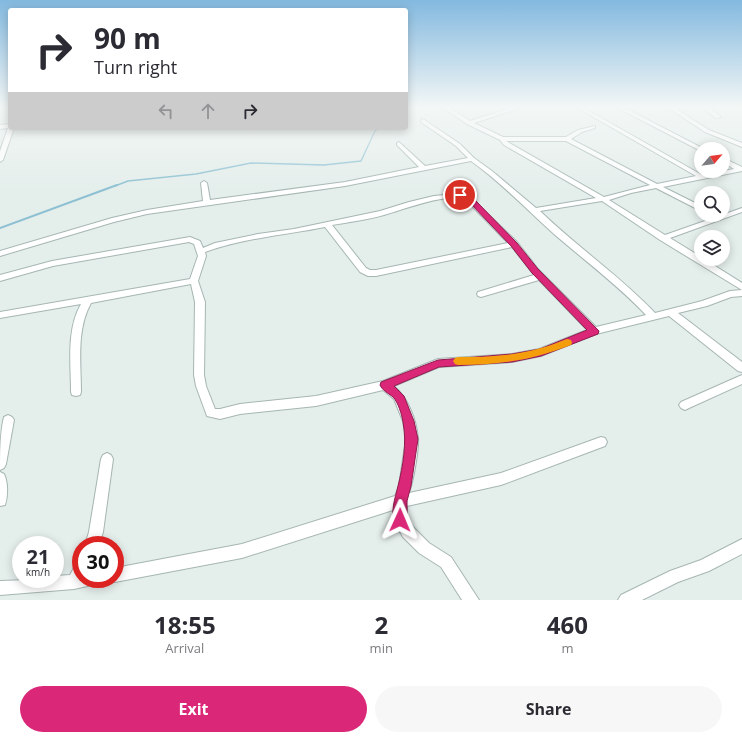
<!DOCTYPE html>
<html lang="en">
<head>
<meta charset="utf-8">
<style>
  body { margin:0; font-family:"Open Sans",sans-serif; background:#f7f7f7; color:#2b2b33; height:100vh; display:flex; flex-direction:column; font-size:15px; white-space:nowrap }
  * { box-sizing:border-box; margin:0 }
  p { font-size:13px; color:#7c7c81 }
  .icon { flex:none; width:22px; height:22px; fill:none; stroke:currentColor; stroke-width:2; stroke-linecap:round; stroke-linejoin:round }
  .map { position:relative; height:600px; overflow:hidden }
  .side { display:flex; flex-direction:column; background:#fff; flex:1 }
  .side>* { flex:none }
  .top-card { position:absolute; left:8px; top:8px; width:400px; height:122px; border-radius:4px; box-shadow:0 2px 10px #0003; background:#fff; color:#2b2b33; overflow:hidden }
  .needle { width:26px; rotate:62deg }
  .buttons { position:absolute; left:694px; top:142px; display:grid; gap:8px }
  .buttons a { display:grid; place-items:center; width:36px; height:36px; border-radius:50%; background:#fff; box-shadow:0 2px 10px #0003; font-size:20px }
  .speed { position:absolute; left:12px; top:536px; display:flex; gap:8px; font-size:20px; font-weight:700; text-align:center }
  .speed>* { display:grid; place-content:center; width:52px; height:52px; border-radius:50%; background:#fff; box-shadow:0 2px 10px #0003; line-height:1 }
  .speed small { font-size:10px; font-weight:400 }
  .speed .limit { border:6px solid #d22; background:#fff; color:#111 }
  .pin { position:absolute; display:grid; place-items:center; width:34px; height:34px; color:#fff; margin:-17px; border:2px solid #fff; border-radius:50%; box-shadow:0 1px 4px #0007 }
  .me { position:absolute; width:44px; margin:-22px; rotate:1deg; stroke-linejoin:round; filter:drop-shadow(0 0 3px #0008) }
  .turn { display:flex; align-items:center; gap:14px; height:84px; padding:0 20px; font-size:18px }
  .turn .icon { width:52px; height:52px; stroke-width:2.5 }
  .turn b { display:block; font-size:28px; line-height:34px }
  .lanes { display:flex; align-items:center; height:38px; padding:0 20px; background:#0003; justify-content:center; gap:20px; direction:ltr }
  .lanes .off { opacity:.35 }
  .eta { display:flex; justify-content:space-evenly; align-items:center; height:68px; text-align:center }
  .eta b { font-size:24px; font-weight:700; line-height:28px }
  .primary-button { display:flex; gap:8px; margin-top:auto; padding:8px 20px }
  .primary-button a { flex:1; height:46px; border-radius:24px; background:#db2777; color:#fff; font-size:16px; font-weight:700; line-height:46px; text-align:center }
  .primary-button a+a { background:#f7f7f7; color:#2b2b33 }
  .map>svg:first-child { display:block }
</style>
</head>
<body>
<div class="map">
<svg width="742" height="600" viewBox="0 0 742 600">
  <rect width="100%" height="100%" fill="#e4eeeb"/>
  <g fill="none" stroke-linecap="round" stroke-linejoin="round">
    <polyline stroke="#8dc0d2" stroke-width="1.5" points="115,186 128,181 196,174 251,163 324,165 361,161 375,131 379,128"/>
    <polyline stroke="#8dc0d2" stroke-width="2" points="0,228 117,185"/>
    <defs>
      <g id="street">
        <path d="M 442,107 L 448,107 L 470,121 L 514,107 L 523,107 L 474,123 L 503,137 L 566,137 L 578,130 L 595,126 L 595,128 L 582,132 L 571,139 L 657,184 L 696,176 L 576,107 L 582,107 L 702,175 L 734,169 L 723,162 L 723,158 L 742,167 L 742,171 L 663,187 L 701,206 L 701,211 L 656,188 L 631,193 L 609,200 L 665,235 L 742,208 L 742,212 L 670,238 L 701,257 L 701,259 L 704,259 L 742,283 L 742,290 L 660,240 L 602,201 L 540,211 C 577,247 620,276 655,313 L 702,301 L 730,291 L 742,290 L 742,296 L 731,297 L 707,306 L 678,313 L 742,362 L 742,372 L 738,371 L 669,316 L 596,334 L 541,356 L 512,362 L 439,367 L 394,386 C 408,398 416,419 418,438 C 419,449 413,482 409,493 L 501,473 L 601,437 L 605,438 L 607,442 L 605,446 L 501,485 L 407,506 L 407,518 L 413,527 L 429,543 L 451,557 L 479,600 L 462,600 L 441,567 L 419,553 L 403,537 L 393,520 L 393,510 L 242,558 L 115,582 L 110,580 L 109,579 L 115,579 L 115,568 L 242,544 L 395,496 L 399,486 L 406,439 L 403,421 L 394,399 L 383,390 L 316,406 L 240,414 L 220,419 L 207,416 L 196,386 L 194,375 L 195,302 L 191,284 L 91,303 C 76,330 81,363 81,392 L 80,395 L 76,396 L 72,395 L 71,392 C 71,364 66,330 81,304 L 0,318 L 0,312 L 190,279 L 198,256 L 194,244 L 189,242 L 53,266 L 0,281 L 0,275 L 52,261 L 190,237 L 200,241 L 203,248 L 215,243 L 258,234 L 294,229 L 380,211 L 409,202 L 434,196 L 465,193 L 467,194 L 517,242 L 538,269 L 596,327 L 646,315 C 618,285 585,261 554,234 C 526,209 502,183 471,161 L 345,186 L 147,214 L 114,222 L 0,256 L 0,251 L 112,218 L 147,210 L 203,201 L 201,183 L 204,181 L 207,183 L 210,200 L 345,182 L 419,167 L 397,145 L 397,143 L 399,142 L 425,166 L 468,158 L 456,146 L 421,122 L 421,120 L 423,119 L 460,144 L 474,158 L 492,171 L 536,208 L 596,198 L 504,145 L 500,140 L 467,124 ZM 506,141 L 566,141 L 650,185 L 604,197 ZM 463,197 L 508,243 L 376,270 L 370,270 L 366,268 L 332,225 C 349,222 367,220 384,215 C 411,207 435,197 463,197 ZM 325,227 L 360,272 L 368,276 L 376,276 L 512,247 L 534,275 L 478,292 L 477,294 L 478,296 L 481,297 L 539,280 L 587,330 L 539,349 L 512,354 L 438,359 L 383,381 L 316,396 L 240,404 L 220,409 L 215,409 L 206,386 L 204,375 L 205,302 L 198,281 L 206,256 L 205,252 C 244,238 285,235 325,227 Z"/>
        <polygon points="616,107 623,107 704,149 699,150"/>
        <polygon points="667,107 673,107 709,130 742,143 742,147 705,132"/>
        <polygon points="702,107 708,107 721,117 716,118"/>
        <polygon points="10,124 10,128 14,128 3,160 0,162 0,151 8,128 0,129 0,125"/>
        <polygon points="742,375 742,384 689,408 685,410 681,408 679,405 681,402"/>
        <path d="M 8,415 L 12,417 L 14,420 L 6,464 L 4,468 L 0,470 C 0,453 0,432 4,417 Z"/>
        <polygon points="107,453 111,455 113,459 103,532 99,545 85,545 89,532 101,459 103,455"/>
        <path d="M 0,472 L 4,474 C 8,482 8,496 5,505 L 0,506 Z"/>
        <polygon points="742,539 742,554 709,571 678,582 642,600 618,600 621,595 670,571 701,560"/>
        <polygon points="81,562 81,579 98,579 96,584 74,589 0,595 0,581 55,579 55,576 70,575 76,564"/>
      </g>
    </defs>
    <use href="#street" stroke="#a6b6b3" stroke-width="2"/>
    <use href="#street" fill="#fff" fill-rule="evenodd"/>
  </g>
  <linearGradient id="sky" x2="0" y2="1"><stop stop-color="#83b9df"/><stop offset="0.56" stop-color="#f3f7f6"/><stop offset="1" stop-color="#f3f7f6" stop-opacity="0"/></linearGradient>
  <rect width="742" height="191" fill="url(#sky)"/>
  <path fill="#db2777" stroke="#8e194d" d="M 465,193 L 474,199 L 517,243 L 538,269 L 599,331 L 598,334 L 541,356 L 512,362 L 439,367 L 394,386 L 404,396 L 414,421 L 418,439 L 411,486 L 407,501 L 407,520 L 405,525 L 400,527 L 395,525 C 390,511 395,499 398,486 C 403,466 407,443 403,422 C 402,415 398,402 393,397 C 388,393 382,390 380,385 L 381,382 L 438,360 L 512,354 L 540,349 L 587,330 L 532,273 L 511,246 L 469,202 L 464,197 L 456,195 L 460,193 Z"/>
  <path fill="#f59e0b" d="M 567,339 L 571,340 L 572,343 L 571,345 C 532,360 500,365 458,365 L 455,364 L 453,361 L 455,358 L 458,357 C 486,357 514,356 541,348 C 550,346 558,342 567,339 Z"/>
</svg>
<div class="buttons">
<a><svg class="needle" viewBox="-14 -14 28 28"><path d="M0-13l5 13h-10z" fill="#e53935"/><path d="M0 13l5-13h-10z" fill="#7c7c81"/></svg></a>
<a><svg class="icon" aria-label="search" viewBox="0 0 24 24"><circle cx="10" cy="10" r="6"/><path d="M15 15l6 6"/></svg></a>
<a><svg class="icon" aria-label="layers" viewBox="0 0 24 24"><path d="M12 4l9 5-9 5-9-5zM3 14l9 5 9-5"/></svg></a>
</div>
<div class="speed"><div>21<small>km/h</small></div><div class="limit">30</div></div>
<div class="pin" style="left:460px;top:195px;background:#d93025"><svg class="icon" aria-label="arrive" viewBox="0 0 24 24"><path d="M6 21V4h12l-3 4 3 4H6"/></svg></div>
<svg class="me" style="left:400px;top:520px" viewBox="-20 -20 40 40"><path d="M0-17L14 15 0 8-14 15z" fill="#db2777" stroke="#fff" stroke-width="4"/></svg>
<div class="top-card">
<div class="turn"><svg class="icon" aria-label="right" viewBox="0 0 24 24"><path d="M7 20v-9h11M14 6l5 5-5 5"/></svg><div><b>90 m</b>Turn right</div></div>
<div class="lanes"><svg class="icon off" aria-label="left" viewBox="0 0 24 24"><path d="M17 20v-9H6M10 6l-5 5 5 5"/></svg><svg class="icon off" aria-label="ahead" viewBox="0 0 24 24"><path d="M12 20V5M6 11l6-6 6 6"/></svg><svg class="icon" aria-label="right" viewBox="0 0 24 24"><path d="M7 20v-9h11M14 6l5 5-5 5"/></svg></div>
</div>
</div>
<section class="side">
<div class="eta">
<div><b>18:55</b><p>Arrival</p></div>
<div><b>2</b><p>min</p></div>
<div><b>460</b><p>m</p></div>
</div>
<div class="primary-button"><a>Exit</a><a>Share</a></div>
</section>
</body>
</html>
